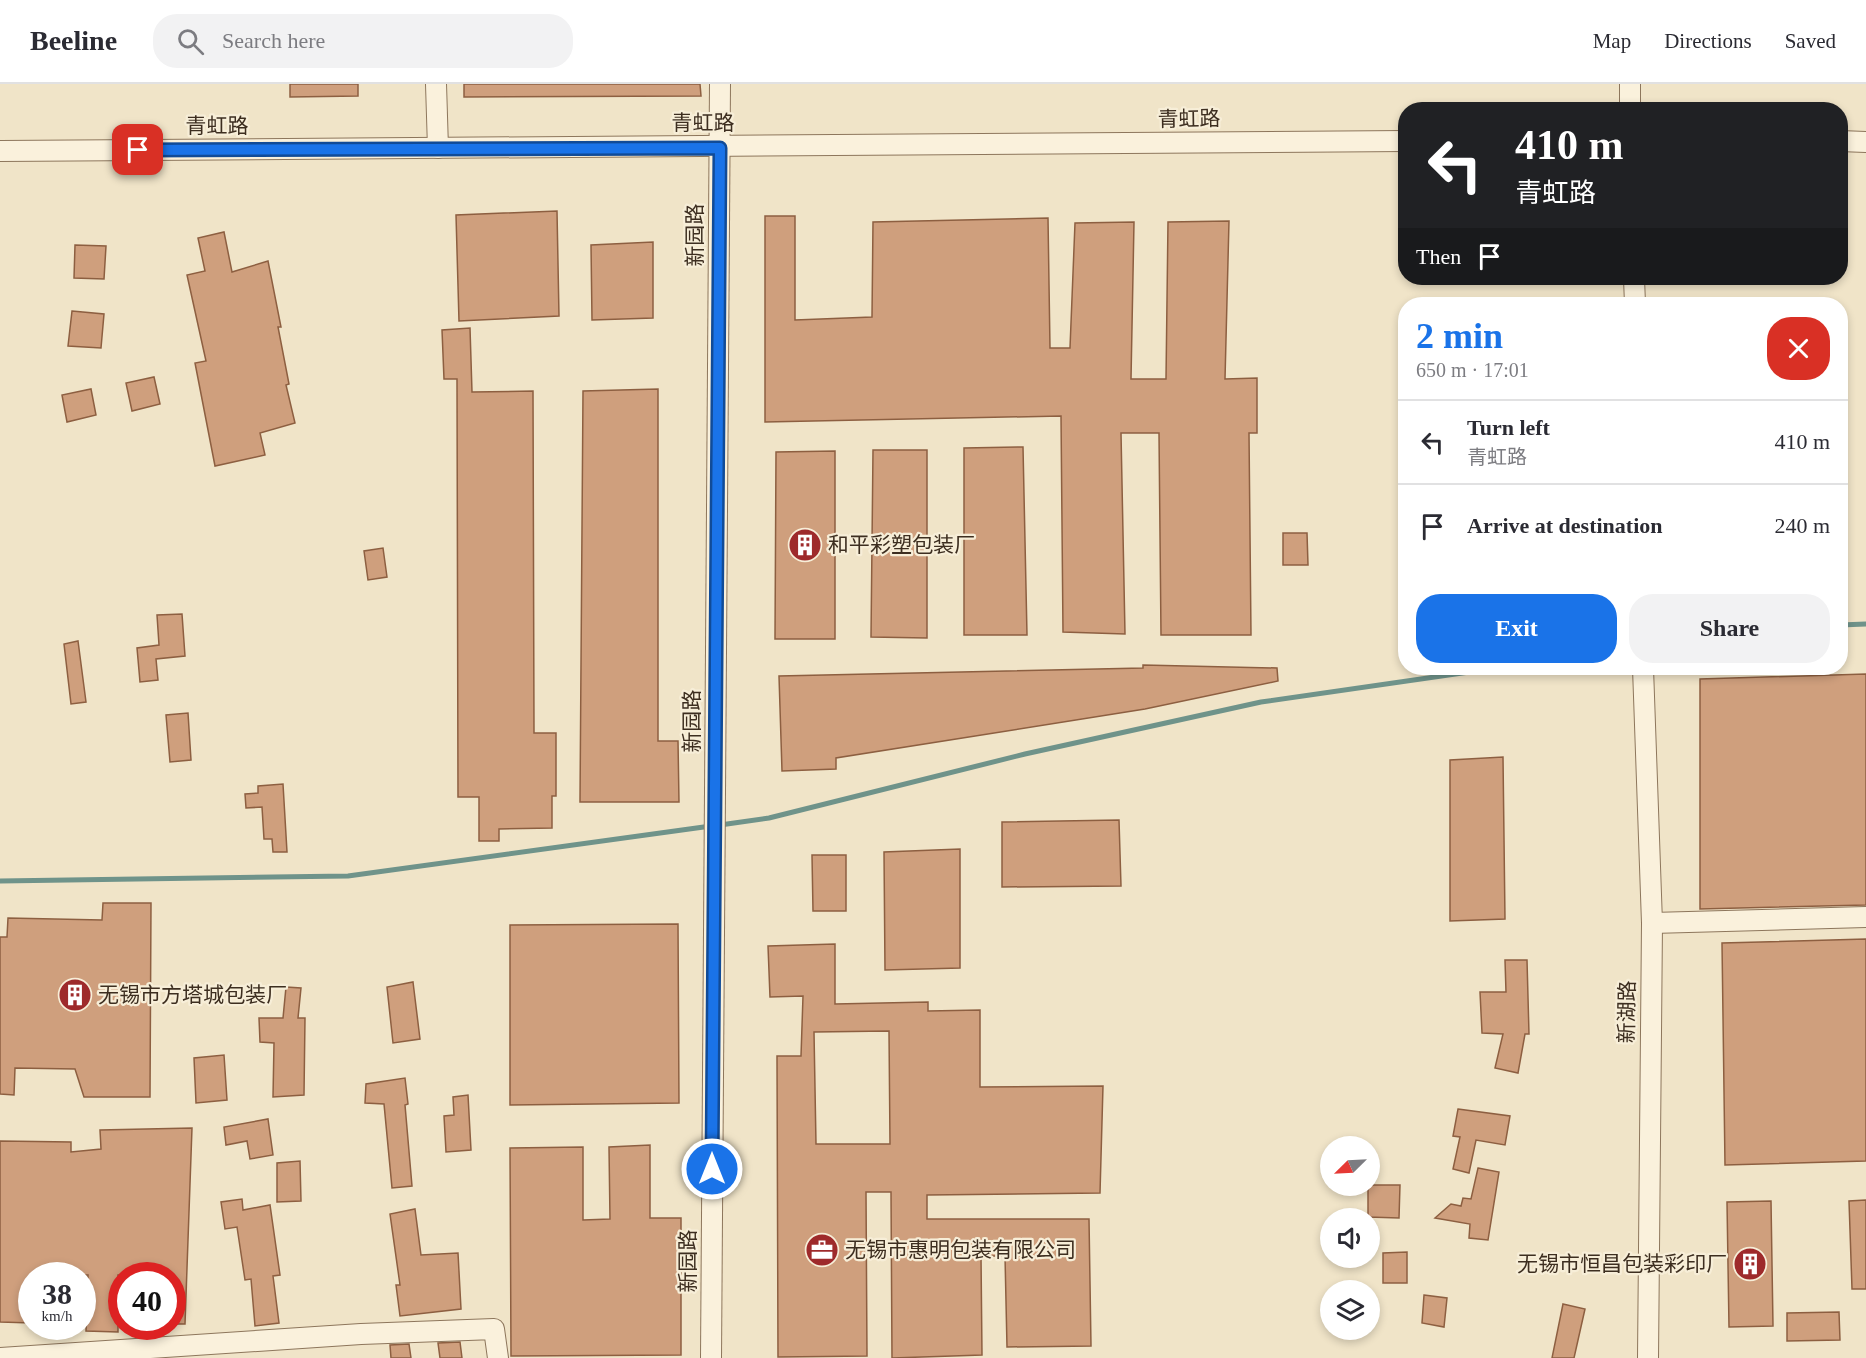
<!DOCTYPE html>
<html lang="en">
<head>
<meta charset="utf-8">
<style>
  body { margin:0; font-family:"Times New Roman","Noto Sans SC",serif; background:#f2f2f3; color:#2b2b33; height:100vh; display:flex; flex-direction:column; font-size:22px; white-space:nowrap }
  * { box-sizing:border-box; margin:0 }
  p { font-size:20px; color:#7c7c81 }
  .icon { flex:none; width:33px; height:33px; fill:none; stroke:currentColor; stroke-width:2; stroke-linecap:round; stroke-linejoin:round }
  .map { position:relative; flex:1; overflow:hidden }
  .panel { position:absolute; left:1398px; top:213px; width:450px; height:378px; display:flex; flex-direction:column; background:#fff; border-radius:24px; box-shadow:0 3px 9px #0003 }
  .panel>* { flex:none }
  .top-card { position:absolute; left:1398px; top:18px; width:450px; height:183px; border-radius:24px; box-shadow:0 3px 9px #0003; background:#202124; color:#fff; overflow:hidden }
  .needle { width:39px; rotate:246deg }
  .tools { position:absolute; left:1320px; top:1052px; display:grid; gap:12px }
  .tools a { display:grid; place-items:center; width:60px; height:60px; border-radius:50%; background:#fff; box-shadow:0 3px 9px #0003; font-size:30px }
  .speed { position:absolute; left:18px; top:1178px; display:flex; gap:12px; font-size:30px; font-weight:700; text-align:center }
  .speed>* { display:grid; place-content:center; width:78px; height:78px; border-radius:50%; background:#fff; box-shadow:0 3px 9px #0003; line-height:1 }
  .speed small { font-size:15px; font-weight:400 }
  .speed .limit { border:9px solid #d22; background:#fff; color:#111 }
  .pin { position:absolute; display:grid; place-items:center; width:51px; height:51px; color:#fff; margin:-26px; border-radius:12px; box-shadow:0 3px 9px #0006 }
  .me { position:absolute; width:66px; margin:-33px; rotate:0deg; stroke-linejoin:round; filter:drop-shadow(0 0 4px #0008) }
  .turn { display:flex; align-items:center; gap:21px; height:126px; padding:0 18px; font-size:27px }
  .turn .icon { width:78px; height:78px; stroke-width:2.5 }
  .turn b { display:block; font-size:42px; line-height:51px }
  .then { display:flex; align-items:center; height:57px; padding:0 18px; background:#0003; gap:12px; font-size:22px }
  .round { display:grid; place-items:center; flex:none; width:63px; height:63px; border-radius:24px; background:#f2f2f3 }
  .overview { display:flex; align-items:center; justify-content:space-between; height:102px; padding:0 18px }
  h1 { font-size:36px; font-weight:700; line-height:45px; color:#1a73e8 }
  .primary-button { display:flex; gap:12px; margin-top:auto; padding:12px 18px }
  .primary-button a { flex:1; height:69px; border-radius:24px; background:#1a73e8; color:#fff; font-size:24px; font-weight:700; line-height:69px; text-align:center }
  .primary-button a+a { background:#f2f2f3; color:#2b2b33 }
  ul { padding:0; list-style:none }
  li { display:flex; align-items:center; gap:18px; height:84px; padding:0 18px; border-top:2px solid #e1e1e2 }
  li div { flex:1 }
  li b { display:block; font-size:22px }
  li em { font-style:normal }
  header { display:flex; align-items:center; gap:36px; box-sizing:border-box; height:84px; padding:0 30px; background:#fff; border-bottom:2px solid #e1e1e2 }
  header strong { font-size:28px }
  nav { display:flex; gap:33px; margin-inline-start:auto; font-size:21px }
  .search { width:420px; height:54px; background:#f2f2f3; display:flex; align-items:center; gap:15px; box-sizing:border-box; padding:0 21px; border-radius:24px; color:#7c7c81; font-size:22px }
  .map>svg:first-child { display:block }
</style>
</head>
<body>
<header>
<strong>Beeline</strong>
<div class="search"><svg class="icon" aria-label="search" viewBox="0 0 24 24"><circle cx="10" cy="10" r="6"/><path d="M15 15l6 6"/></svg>Search here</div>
<nav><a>Map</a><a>Directions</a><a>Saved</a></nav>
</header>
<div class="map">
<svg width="1866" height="1274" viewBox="0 0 1866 1274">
  <rect width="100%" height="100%" fill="#f0e4c8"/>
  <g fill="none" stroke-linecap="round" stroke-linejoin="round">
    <g stroke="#6f938a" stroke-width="5">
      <polyline points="1840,541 1866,540"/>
      <polyline points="720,741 769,734 1025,670 1261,618 1497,584"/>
      <polyline points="0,797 348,792 711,742"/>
    </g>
  </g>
  <g fill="#cf9f7d" stroke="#8d5f41" stroke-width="1.5" fill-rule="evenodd">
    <polygon points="290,0 358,0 358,12 290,13"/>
    <polygon points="464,0 700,0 701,12 464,13"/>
    <polygon points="557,127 559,232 459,237 456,131"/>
    <polygon points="765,132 795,132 795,236 872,233 873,138 1048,134 1050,264 1070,264 1075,139 1134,138 1131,295 1166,295 1168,138 1229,137 1225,295 1257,294 1257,349 1249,349 1251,551 1161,551 1159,349 1121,349 1125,550 1063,548 1061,332 765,338"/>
    <polygon points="224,148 232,188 268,177 281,243 278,243 289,300 286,301 295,339 260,349 265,371 215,382 195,279 206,277 187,191 205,187 198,154"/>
    <polygon points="653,158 653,234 592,236 591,161"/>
    <polygon points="75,161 106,162 104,195 74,194"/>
    <polygon points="72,227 104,230 101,264 68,262"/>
    <polygon points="470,244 472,308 533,307 534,649 556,649 556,712 552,712 552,744 499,745 499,757 479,757 479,713 458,713 457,295 444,295 442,246"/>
    <polygon points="154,293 160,320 132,327 126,299"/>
    <polygon points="91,305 96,331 67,338 62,311"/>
    <polygon points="658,305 658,657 678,657 679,718 580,718 583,307"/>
    <polygon points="1023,363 1027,551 964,551 964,364"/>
    <polygon points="873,366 927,366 927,554 871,553"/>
    <polygon points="835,367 835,555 775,555 776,368"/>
    <polygon points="1283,449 1307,449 1308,481 1283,481"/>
    <polygon points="383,464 387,493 368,496 364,467"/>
    <polygon points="182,530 185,572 156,575 158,596 140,598 137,564 159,561 157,531"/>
    <polygon points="78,557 86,618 71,620 64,560"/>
    <polygon points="1143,581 1277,584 1278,597 1145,625 836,674 836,685 782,687 779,592 1143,584"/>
    <polygon points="1866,590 1866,821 1700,825 1700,595"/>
    <polygon points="188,629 191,676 170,678 166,631"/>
    <polygon points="1503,673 1505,835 1450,837 1450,676"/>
    <polygon points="283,700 287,768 273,768 272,755 264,755 262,723 246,724 245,710 258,709 258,702"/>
    <polygon points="1119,736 1121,802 1002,803 1002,738"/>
    <polygon points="960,765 960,884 885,886 884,768"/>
    <polygon points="812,771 846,771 846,827 813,827"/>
    <polygon points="103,819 151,819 150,1013 84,1013 75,985 15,984 14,1011 0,1010 0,853 7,853 8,834 102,836"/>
    <polygon points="678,840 679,1019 510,1021 510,841"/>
    <polygon points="1866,855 1866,1077 1725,1081 1722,859"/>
    <path d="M 835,860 L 835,920 L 928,918 L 928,927 L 980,926 L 980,1003 L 1103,1002 L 1100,1109 L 927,1111 L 927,1135 L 1089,1135 L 1091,1262 L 1007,1263 L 1005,1172 L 981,1172 L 982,1271 L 892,1274 L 891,1108 L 866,1108 L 867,1272 L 778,1273 L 777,972 L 801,972 L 803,912 L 770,913 L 768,862 ZM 889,947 L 890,1060 L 816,1060 L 814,948 Z"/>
    <polygon points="1505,876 1527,876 1529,950 1525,950 1518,989 1495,984 1503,950 1482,949 1480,908 1506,908"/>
    <polygon points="413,898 420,955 393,959 387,903"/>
    <polygon points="286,903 301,904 298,934 305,934 304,1011 273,1013 274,959 260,958 259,934 283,934"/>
    <polygon points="224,971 227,1016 196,1019 194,974"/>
    <polygon points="405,994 408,1020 405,1021 412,1102 392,1104 384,1020 365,1019 366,1000"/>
    <polygon points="468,1011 471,1066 446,1068 444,1032 454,1031 453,1013"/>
    <polygon points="1458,1025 1510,1032 1505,1061 1476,1056 1469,1089 1453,1085 1460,1053 1453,1052"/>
    <polygon points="268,1035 273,1071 250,1075 247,1057 226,1061 224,1043"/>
    <polygon points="192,1044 185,1240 172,1240 172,1191 118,1191 118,1248 86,1247 88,1191 32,1191 32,1239 0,1238 0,1057 71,1058 71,1068 101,1065 100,1046"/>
    <polygon points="650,1061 650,1134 681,1134 681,1271 511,1272 510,1064 583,1063 583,1136 610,1135 609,1063"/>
    <polygon points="300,1077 301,1117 277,1118 277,1079"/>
    <polygon points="1478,1084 1499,1088 1488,1156 1469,1154 1470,1140 1435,1134 1451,1120 1461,1122 1463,1114 1471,1115"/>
    <polygon points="1368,1101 1400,1101 1399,1134 1368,1133"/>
    <polygon points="242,1115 243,1126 270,1121 280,1191 273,1192 279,1239 255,1242 251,1195 245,1196 237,1143 225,1145 221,1118"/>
    <polygon points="1866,1116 1866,1205 1852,1205 1849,1117"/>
    <polygon points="1771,1117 1773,1242 1729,1243 1727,1118"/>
    <polygon points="415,1125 421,1171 458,1169 461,1225 400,1232 396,1201 400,1201 390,1130"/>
    <polygon points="1407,1168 1407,1199 1383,1199 1383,1169"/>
    <polygon points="1424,1211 1447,1214 1444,1243 1422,1239"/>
    <polygon points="1563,1220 1585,1225 1574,1274 1552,1274"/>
    <polygon points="1839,1228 1840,1256 1787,1257 1787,1229"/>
    <polygon points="460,1258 462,1274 440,1274 438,1259"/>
    <polygon points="409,1260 411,1274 391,1274 390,1261"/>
  </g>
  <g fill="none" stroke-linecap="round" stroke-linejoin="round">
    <defs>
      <g id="minor">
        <polyline points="436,0 438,64"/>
        <polyline points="1630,0 1630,26"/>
        <polyline points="1840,57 1866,58"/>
        <polyline points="0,67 1406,57"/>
        <polyline points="1634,194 1635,220"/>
        <polyline points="1643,584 1652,839 1648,1274"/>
        <polyline points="1652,839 1866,833"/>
        <polyline points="0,1274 361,1250 494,1245 498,1274"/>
        <polyline points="711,1274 720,0"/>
      </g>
    </defs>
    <use href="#minor" stroke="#8d765c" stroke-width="22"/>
    <use href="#minor" stroke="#faf1dc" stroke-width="20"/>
  </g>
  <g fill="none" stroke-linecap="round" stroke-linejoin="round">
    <defs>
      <polyline id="route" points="138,66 720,64 712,1085"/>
    </defs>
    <use href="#route" stroke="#114b97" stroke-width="15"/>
    <use href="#route" stroke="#1a73e8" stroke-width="10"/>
  </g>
  <defs>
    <symbol id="building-disc" viewBox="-11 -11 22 22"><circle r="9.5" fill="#9e2a2b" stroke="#f7eed8"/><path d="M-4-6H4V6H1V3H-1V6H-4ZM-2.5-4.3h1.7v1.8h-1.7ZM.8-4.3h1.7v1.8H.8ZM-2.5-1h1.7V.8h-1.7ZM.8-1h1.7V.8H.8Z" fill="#fff"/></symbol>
    <symbol id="office-disc" viewBox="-11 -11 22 22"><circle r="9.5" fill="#9e2a2b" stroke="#f7eed8"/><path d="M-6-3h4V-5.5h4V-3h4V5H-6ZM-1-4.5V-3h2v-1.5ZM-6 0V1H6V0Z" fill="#fff"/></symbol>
  </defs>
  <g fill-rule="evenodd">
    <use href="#building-disc" x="786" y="442" width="38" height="38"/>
    <use href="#building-disc" x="56" y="892" width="38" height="38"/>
    <use href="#office-disc" x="803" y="1147" width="38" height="38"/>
    <use href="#building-disc" x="1731" y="1161" width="38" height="38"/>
  </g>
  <g text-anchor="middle" stroke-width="4.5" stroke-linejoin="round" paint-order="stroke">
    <g font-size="21" fill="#3d2e20" stroke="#f7eed8">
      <text transform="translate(1189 35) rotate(-1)" y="7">青虹路</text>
      <text x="703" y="46">青虹路</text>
      <text x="217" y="49">青虹路</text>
      <text transform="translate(695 151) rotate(-90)" y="7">新园路</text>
      <text transform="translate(692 637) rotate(-90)" y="7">新园路</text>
      <text transform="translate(1627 928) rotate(-89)" y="7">新湖路</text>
      <text transform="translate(688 1177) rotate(-90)" y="7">新园路</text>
    </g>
    <g font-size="21" fill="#3d2e20" stroke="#f7eed8" text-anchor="start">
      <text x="828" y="468">和平彩塑包装厂</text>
      <text x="98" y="918">无锡市方塔城包装厂</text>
      <text x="845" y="1173">无锡市惠明包装有限公司</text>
      <text x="1727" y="1187" text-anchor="end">无锡市恒昌包装彩印厂</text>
    </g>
  </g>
</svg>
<div class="tools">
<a><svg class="needle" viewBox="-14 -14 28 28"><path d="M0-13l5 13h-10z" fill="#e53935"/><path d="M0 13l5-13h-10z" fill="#7c7c81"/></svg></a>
<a><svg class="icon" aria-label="sound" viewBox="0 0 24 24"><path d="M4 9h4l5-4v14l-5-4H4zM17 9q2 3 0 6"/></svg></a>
<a><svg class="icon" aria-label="layers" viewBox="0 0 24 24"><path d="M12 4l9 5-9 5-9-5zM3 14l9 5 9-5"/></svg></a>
</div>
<div class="speed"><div>38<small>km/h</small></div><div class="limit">40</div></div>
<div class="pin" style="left:138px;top:66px;background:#d93025"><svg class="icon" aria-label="arrive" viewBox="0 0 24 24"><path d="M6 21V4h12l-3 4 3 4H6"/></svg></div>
<svg class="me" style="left:712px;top:1085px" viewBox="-20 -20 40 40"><circle r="17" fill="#1a73e8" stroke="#fff" stroke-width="3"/><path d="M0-11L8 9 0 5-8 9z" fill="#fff"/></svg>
<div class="top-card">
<div class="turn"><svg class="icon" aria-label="left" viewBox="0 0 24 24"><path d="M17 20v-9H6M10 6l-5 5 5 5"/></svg><div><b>410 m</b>青虹路</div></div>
<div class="then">Then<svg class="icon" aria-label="arrive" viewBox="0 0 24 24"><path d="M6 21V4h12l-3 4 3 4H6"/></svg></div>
</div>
<section class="panel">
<div class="overview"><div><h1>2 min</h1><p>650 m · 17:01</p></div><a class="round" style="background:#d93025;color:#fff"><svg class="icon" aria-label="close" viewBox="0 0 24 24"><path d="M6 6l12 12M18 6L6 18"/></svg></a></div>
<ul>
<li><svg class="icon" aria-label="left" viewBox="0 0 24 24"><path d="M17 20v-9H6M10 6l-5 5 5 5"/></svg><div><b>Turn left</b><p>青虹路</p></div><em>410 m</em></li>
<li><svg class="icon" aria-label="arrive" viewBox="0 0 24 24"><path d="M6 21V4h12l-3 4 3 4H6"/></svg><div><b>Arrive at destination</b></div><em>240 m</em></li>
</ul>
<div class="primary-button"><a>Exit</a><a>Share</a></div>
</section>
</div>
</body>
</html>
